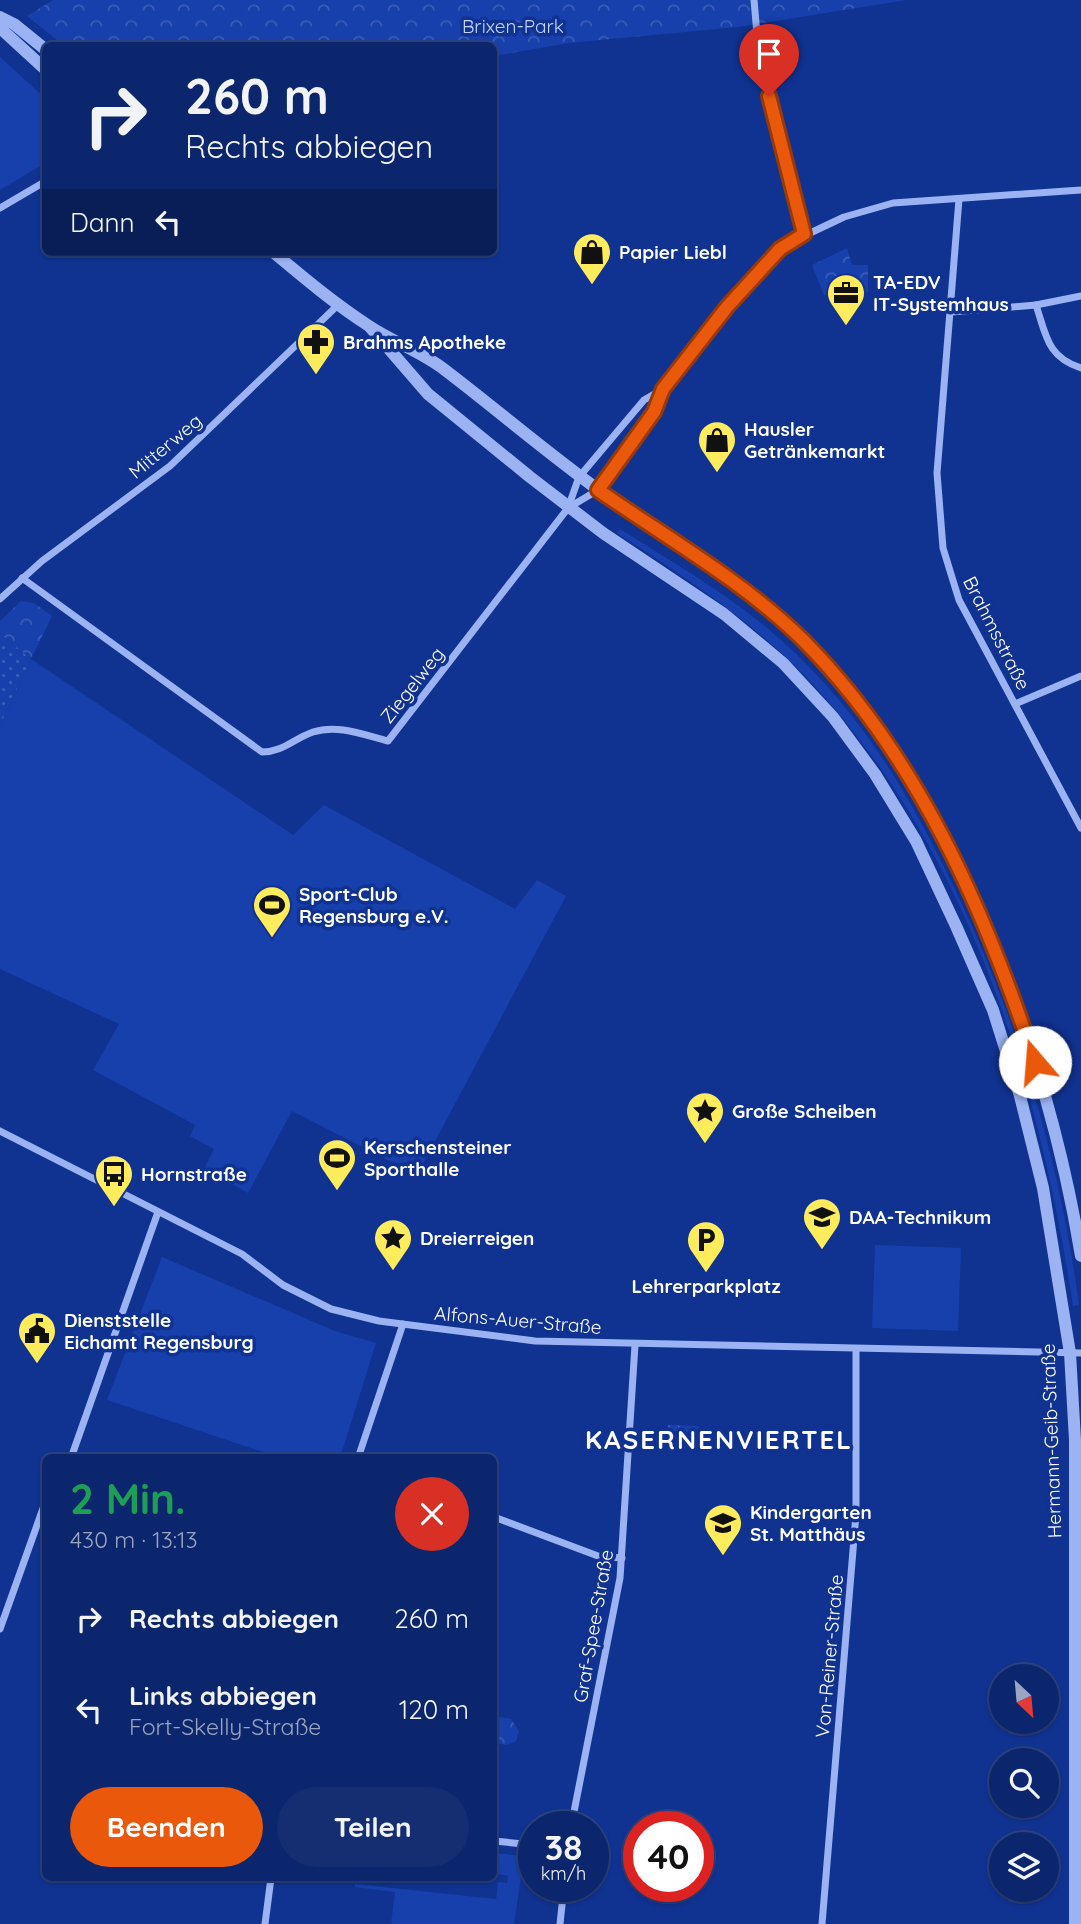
<!DOCTYPE html>
<html lang="de">
<head>
<meta charset="utf-8">
<style>
  body { margin:0; font-family:Quicksand,sans-serif; background:#152e72; color:#f1f3f6; height:100vh; display:flex; flex-direction:column; font-size:26px; white-space:nowrap }
  * { box-sizing:border-box; margin:0 }
  p { font-size:23px; color:#9aa5c2 }
  .icon { flex:none; width:38px; height:38px; fill:none; stroke:currentColor; stroke-width:2; stroke-linecap:round; stroke-linejoin:round }
  .map { position:relative; flex:1; overflow:hidden }
  .panel { position:absolute; left:42px; top:1454px; width:455px; height:427px; display:flex; flex-direction:column; background:#0c266d; border-radius:10px; box-shadow:0 2px 5px #0004,0 0 0 2px #2c4380 }
  .panel>* { flex:none }
  .top-card { position:absolute; left:42px; top:42px; width:455px; height:214px; border-radius:10px; box-shadow:0 2px 5px #0004,0 0 0 2px #2c4380; background:#0c266d; color:#f1f3f6; overflow:hidden }
  .needle { width:46px; rotate:154deg }
  .tools { position:absolute; left:989px; top:1664px; display:grid; gap:14px }
  .tools a { display:grid; place-items:center; width:70px; height:70px; border-radius:50%; background:#0c266d; box-shadow:0 2px 5px #0004,0 0 0 2px #2c4380; font-size:35px }
  .speed { position:absolute; left:518px; top:1811px; display:flex; gap:14px; font-size:35px; font-weight:700; text-align:center }
  .speed>* { display:grid; place-content:center; width:91px; height:91px; border-radius:50%; background:#0c266d; box-shadow:0 2px 5px #0004,0 0 0 2px #2c4380; line-height:1 }
  .speed small { font-size:18px; font-weight:400 }
  .speed .limit { border:10px solid #d22; background:#fff; color:#111 }
  .pin { position:absolute; display:grid; place-items:center; width:60px; height:60px; color:#fff; margin:-72px -30px; border-radius:50% 50% 50% 0; rotate:-45deg; box-shadow:0 0 7px #0007 }
  .pin .icon { rotate:45deg }
  .me { position:absolute; width:77px; margin:-38px; rotate:342deg; stroke-linejoin:round; filter:drop-shadow(0 0 5px #0008) }
  .turn { display:flex; align-items:center; gap:24px; height:147px; padding:0 28px; font-size:32px }
  .turn .icon { width:91px; height:91px; stroke-width:2.5 }
  .turn b { display:block; font-size:49px; line-height:60px }
  .then { display:flex; align-items:center; height:66px; padding:0 28px; background:#0003; gap:14px; font-size:26px }
  .round { display:grid; place-items:center; flex:none; width:74px; height:74px; border-radius:37px; background:#152e72 }
  .head { display:flex; align-items:center; justify-content:space-between; height:119px; padding:0 28px }
  h1 { font-size:42px; font-weight:700; line-height:52px; color:#1e9e55 }
  .button { display:flex; gap:14px; margin-top:auto; padding:14px 28px }
  .button a { flex:1; height:80px; border-radius:42px; background:#ea580c; color:#fff; font-size:28px; font-weight:700; line-height:80px; text-align:center }
  .button a+a { background:#152e72; color:#f1f3f6 }
  ul { padding:0; list-style:none }
  li { display:flex; align-items:center; gap:21px; height:91px; padding:0 28px }
  li div { flex:1 }
  li b { display:block; font-size:26px }
  li em { font-style:normal }
  .map>svg:first-child { display:block }
</style>
</head>
<body>
<div class="map">
<svg width="1081" height="1924" viewBox="0 0 1081 1924">
  <defs>
    <pattern id="forest-crowns" width="20" height="18" patternUnits="userSpaceOnUse" patternTransform="scale(1.75)"><rect width="20" height="18" fill="#1740ac"/><path d="M2 6a3 3 0 1 1 6 0M12 15a3 3 0 1 1 6 0" fill="none" stroke="#3a5db8"/></pattern>
    <pattern id="garden-dots" width="8" height="8" patternUnits="userSpaceOnUse" patternTransform="scale(1.75)"><rect width="8" height="8" fill="#1740ac"/><path d="M2 2h.1M6 6h.1" fill="none" stroke="#3a5db8" stroke-width="1.8" stroke-linecap="round"/></pattern>
  </defs>
  <rect width="100%" height="100%" fill="#103291"/>
  <g fill="#1740ac">
    <polygon points="0,57 46,99 45,163 0,190"/>
    <path d="M 620,529 C 675,564 732,596 781,640 C 854,705 904,785 946,871 C 1014,1008 1059,1153 1079,1305 L 1073,1306 C 1039,1081 968,850 810,681 C 754,622 685,577 617,533 Z"/>
    <polygon points="31,659 293,835 324,805 515,909 537,880 566,896 417,1175 292,1111 248,1193 204,1169 214,1149 190,1136 195,1125 93,1070 119,1024 0,969 0,725"/>
    <polygon points="875,1245 961,1248 958,1331 872,1328"/>
    <polygon points="162,1257 335,1331 376,1343 340,1458 281,1458 107,1400"/>
    <polygon points="494,1853 534,1857 534,1878 521,1877 514,1924 391,1924 395,1892 355,1887 355,1884 496,1899 498,1882 507,1883 508,1876 499,1874 499,1869 494,1869"/>
  </g>
  <g fill="url(#forest-crowns)">
    <polygon points="53,0 906,0 738,27 569,43 494,56 494,46 63,45 27,16"/>
    <polygon points="847,248 852,265 868,265 868,292 824,295 812,265"/>
    <polygon points="21,601 34,603 52,616 31,659 0,634 0,621"/>
    <polygon points="668,1425 699,1426 699,1446 667,1446"/>
    <polygon points="494,1716 511,1719 519,1731 516,1741 507,1745 494,1743"/>
  </g>
  <polygon fill="url(#garden-dots)" points="0,634 31,659 0,725"/>
  <g fill="none" stroke-linecap="round" stroke-linejoin="round">
    <g stroke="#9bb3f3" stroke-width="7">
      <polyline points="754,0 758,46 804,235"/>
      <polyline points="959,199 937,473 943,548 959,600 1081,828"/>
      <polyline points="0,208 46,181"/>
      <path d="M 1081,296 L 1036,305 C 1046,335 1047,357 1081,368"/>
      <polyline points="951,312 1036,305"/>
      <polyline points="568,508 598,490 654,412 663,389 753,277 789,243 844,217 893,203 1081,190"/>
      <path d="M 22,578 L 262,752 C 283,752 293,739 313,732 C 338,724 364,735 388,741 L 568,508 L 579,477 L 644,400 L 663,389"/>
      <polyline points="0,599 42,561 170,466 339,304"/>
      <polyline points="1015,704 1081,676"/>
      <polyline points="0,1131 242,1254 283,1285 331,1309 379,1321 535,1341 1081,1353"/>
      <polyline points="71,1458 158,1212"/>
      <polyline points="358,1458 403,1324"/>
      <polyline points="494,1517 598,1556 622,1558"/>
      <polyline points="0,1629 46,1500"/>
      <polyline points="571,1827 620,1578 635,1345"/>
      <polyline points="494,1841 534,1845"/>
      <polyline points="265,1924 271,1878"/>
      <polyline points="560,1924 564,1886"/>
      <polyline points="822,1924 856,1514 856,1349"/>
    </g>
    <g stroke="#9bb3f3" stroke-width="12">
      <polyline points="0,17 14,24 46,50"/>
      <polyline points="0,28 46,70"/>
      <path d="M 273,252 C 304,278 335,304 369,326 C 393,342 422,352 445,370 C 504,415 560,464 621,506 C 682,549 746,587 800,638 C 952,782 1048,1053 1081,1256"/>
      <polyline points="370,327 428,394 530,477 603,533 724,614 783,663 833,717 875,774 916,841 956,926 993,1010 1020,1096 1043,1188 1070,1353 1075,1440 1075,1924"/>
    </g>
  </g>
  <g fill="none" stroke-linecap="round" stroke-linejoin="round">
    <defs>
      <path id="route" d="M 769,96 L 804,234 L 780,249 L 727,307 L 663,389 L 654,412 L 598,490 C 667,538 743,581 803,640 C 917,755 985,910 1035,1062"/>
    </defs>
    <use href="#route" stroke="#983908" stroke-width="18"/>
    <use href="#route" stroke="#ea580c" stroke-width="12"/>
  </g>
  <defs>
    <symbol id="shop-pin" viewBox="-11 -11 22 30"><path d="M0 17L-7.5 6A9.5 9.5 0 1 1 7.5 6Z" fill="#ffec5d" stroke="#103291"/><path d="M-5-2.5h2.3a2.7 3.5 0 0 1 5.4 0H5L5.5 6h-11ZM-1.5-2.5h3a1.5 2.3 0 0 0-3 0Z" fill="#111"/></symbol>
    <symbol id="office-pin" viewBox="-11 -11 22 30"><path d="M0 17L-7.5 6A9.5 9.5 0 1 1 7.5 6Z" fill="#ffec5d" stroke="#103291"/><path d="M-6-3h4V-5.5h4V-3h4V5H-6ZM-1-4.5V-3h2v-1.5ZM-6 0V1H6V0Z" fill="#111"/></symbol>
    <symbol id="pharmacy-pin" viewBox="-11 -11 22 30"><path d="M0 17L-7.5 6A9.5 9.5 0 1 1 7.5 6Z" fill="#ffec5d" stroke="#103291"/><path d="M-2-6h4v4h4v4h-4v4h-4v-4h-4v-4h4Z" fill="#111"/></symbol>
    <symbol id="stadium-pin" viewBox="-11 -11 22 30"><path d="M0 17L-7.5 6A9.5 9.5 0 1 1 7.5 6Z" fill="#ffec5d" stroke="#103291"/><path d="M0-5a6.5 5 0 1 0 0 10a6.5 5 0 1 0 0-10ZM-3.5-1.8h7v3.6h-7Z" fill="#111"/></symbol>
    <symbol id="sight-pin" viewBox="-11 -11 22 30"><path d="M0 17L-7.5 6A9.5 9.5 0 1 1 7.5 6Z" fill="#ffec5d" stroke="#103291"/><path d="M0-6L1.8-2.2L6-1.7L2.9 1.2L3.7 5.4L0 3.3L-3.7 5.4L-2.9 1.2L-6-1.7L-1.8-2.2Z" fill="#111"/></symbol>
    <symbol id="bus-pin" viewBox="-11 -11 22 30"><path d="M0 17L-7.5 6A9.5 9.5 0 1 1 7.5 6Z" fill="#ffec5d" stroke="#103291"/><path d="M-5-6H5V4H4V6H2V4H-2V6H-4V4H-5ZM-3.5-4V0h7V-4ZM-3.5 1.2v1.5H-2V1.2ZM2 1.2v1.5H3.5V1.2Z" fill="#111"/></symbol>
    <symbol id="university-pin" viewBox="-11 -11 22 30"><path d="M0 17L-7.5 6A9.5 9.5 0 1 1 7.5 6Z" fill="#ffec5d" stroke="#103291"/><path d="M0-5L7-2L0 1L-7-2ZM-4 1L0 2.5L4 1V4Q0 6-4 4Z" fill="#111"/></symbol>
    <symbol id="parking-pin" viewBox="-11 -11 22 30"><path d="M0 17L-7.5 6A9.5 9.5 0 1 1 7.5 6Z" fill="#ffec5d" stroke="#103291"/><path d="M-3.5-5.5H1a3.5 3.5 0 0 1 0 7H-1V5.5H-3.5ZM-1-3.4V-.6H.8a1.4 1.4 0 0 0 0-2.8Z" fill="#111"/></symbol>
    <symbol id="civic-pin" viewBox="-11 -11 22 30"><path d="M0 17L-7.5 6A9.5 9.5 0 1 1 7.5 6Z" fill="#ffec5d" stroke="#103291"/><path d="M-.6-6.5H3V-4.5H.6V-3L4-1V1h2V6H-6V1h2V-1L-.6-3ZM-1.2 2.5V6h2.4V2.5Z" fill="#111"/></symbol>
    <symbol id="school-pin" viewBox="-11 -11 22 30"><path d="M0 17L-7.5 6A9.5 9.5 0 1 1 7.5 6Z" fill="#ffec5d" stroke="#103291"/><path d="M0-5L7-2L0 1L-7-2ZM-4 1L0 2.5L4 1V4Q0 6-4 4Z" fill="#111"/></symbol>
  </defs>
  <g fill-rule="evenodd">
    <use href="#shop-pin" x="570" y="230" width="44" height="60"/>
    <use href="#office-pin" x="824" y="271" width="44" height="60"/>
    <use href="#pharmacy-pin" x="294" y="320" width="44" height="60"/>
    <use href="#shop-pin" x="695" y="418" width="44" height="60"/>
    <use href="#stadium-pin" x="250" y="883" width="44" height="60"/>
    <use href="#sight-pin" x="683" y="1089" width="44" height="60"/>
    <use href="#stadium-pin" x="315" y="1136" width="44" height="60"/>
    <use href="#bus-pin" x="92" y="1152" width="44" height="60"/>
    <use href="#university-pin" x="800" y="1195" width="44" height="60"/>
    <use href="#sight-pin" x="371" y="1216" width="44" height="60"/>
    <use href="#parking-pin" x="684" y="1218" width="44" height="60"/>
    <use href="#civic-pin" x="15" y="1309" width="44" height="60"/>
    <use href="#school-pin" x="701" y="1501" width="44" height="60"/>
  </g>
  <g text-anchor="middle" stroke-width="7" stroke-linejoin="round" paint-order="stroke">
    <g font-size="19" fill="#c2d3fe" stroke="#103291">
      <text x="513" y="33">Brixen-Park</text>
    </g>
    <g font-size="19" font-weight="bold" fill="#fff" stroke="#103291" text-anchor="start">
      <text x="619" y="259">Papier Liebl</text>
      <text x="873" y="289">TA-EDV<tspan x="873" dy="22">IT-Systemhaus</tspan></text>
      <text x="343" y="349">Brahms Apotheke</text>
      <text x="744" y="436">Hausler<tspan x="744" dy="22">Getränkemarkt</tspan></text>
      <text x="299" y="901">Sport-Club<tspan x="299" dy="22">Regensburg e.V.</tspan></text>
      <text x="732" y="1118">Große Scheiben</text>
      <text x="364" y="1154">Kerschensteiner<tspan x="364" dy="22">Sporthalle</tspan></text>
      <text x="141" y="1181">Hornstraße</text>
      <text x="849" y="1224">DAA-Technikum</text>
      <text x="420" y="1245">Dreierreigen</text>
      <text x="706" y="1293" text-anchor="middle">Lehrerparkplatz</text>
      <text x="64" y="1327">Dienststelle<tspan x="64" dy="22">Eichamt Regensburg</tspan></text>
      <text x="750" y="1519">Kindergarten<tspan x="750" dy="22">St. Matthäus</tspan></text>
    </g>
    <g font-size="19" fill="#fff" stroke="#103291">
      <text transform="translate(165 446) rotate(-40)" y="7">Mitterweg</text>
      <text transform="translate(997 633) rotate(63)" y="7">Brahmsstraße</text>
      <text transform="translate(412 685) rotate(-52)" y="7">Ziegelweg</text>
      <text transform="translate(518 1320) rotate(5)" y="7">Alfons-Auer-Straße</text>
      <text transform="translate(1051 1441) rotate(-92)" y="7">Hermann-Geib-Straße</text>
      <text transform="translate(593 1626) rotate(-80)" y="7">Graf-Spee-Straße</text>
      <text transform="translate(829 1656) rotate(-85)" y="7">Von-Reiner-Straße</text>
    </g>
    <g font-size="26" font-weight="bold" letter-spacing="2" fill="#fff" stroke="#103291">
      <text x="719" y="1449">KASERNENVIERTEL</text>
    </g>
  </g>
</svg>
<div class="tools">
<a><svg class="needle" viewBox="-14 -14 28 28"><path d="M0-13l5 13h-10z" fill="#e53935"/><path d="M0 13l5-13h-10z" fill="#9aa5c2"/></svg></a>
<a><svg class="icon" aria-label="search" viewBox="0 0 24 24"><circle cx="10" cy="10" r="6"/><path d="M15 15l6 6"/></svg></a>
<a><svg class="icon" aria-label="layers" viewBox="0 0 24 24"><path d="M12 4l9 5-9 5-9-5zM3 14l9 5 9-5"/></svg></a>
</div>
<div class="speed"><div>38<small>km/h</small></div><div class="limit">40</div></div>
<div class="pin" style="left:769px;top:96px;background:#d93025"><svg class="icon" aria-label="arrive" viewBox="0 0 24 24"><path d="M6 21V4h12l-3 4 3 4H6"/></svg></div>
<svg class="me" style="left:1035px;top:1062px" viewBox="-20 -20 40 40"><circle r="19" fill="#fff"/><path d="M0-13L10 11 0 6-10 11z" fill="#ea580c"/></svg>
<div class="top-card">
<div class="turn"><svg class="icon" aria-label="right" viewBox="0 0 24 24"><path d="M7 20v-9h11M14 6l5 5-5 5"/></svg><div><b>260 m</b>Rechts abbiegen</div></div>
<div class="then">Dann<svg class="icon" aria-label="left" viewBox="0 0 24 24"><path d="M17 20v-9H6M10 6l-5 5 5 5"/></svg></div>
</div>
<section class="panel">
<div class="head"><div><h1>2 Min.</h1><p>430 m · 13:13</p></div><a class="round" style="background:#d93025;color:#fff"><svg class="icon" aria-label="close" viewBox="0 0 24 24"><path d="M6 6l12 12M18 6L6 18"/></svg></a></div>
<ul>
<li><svg class="icon" aria-label="right" viewBox="0 0 24 24"><path d="M7 20v-9h11M14 6l5 5-5 5"/></svg><div><b>Rechts abbiegen</b></div><em>260 m</em></li>
<li><svg class="icon" aria-label="left" viewBox="0 0 24 24"><path d="M17 20v-9H6M10 6l-5 5 5 5"/></svg><div><b>Links abbiegen</b><p>Fort-Skelly-Straße</p></div><em>120 m</em></li>
</ul>
<div class="button"><a>Beenden</a><a>Teilen</a></div>
</section>
</div>
</body>
</html>
